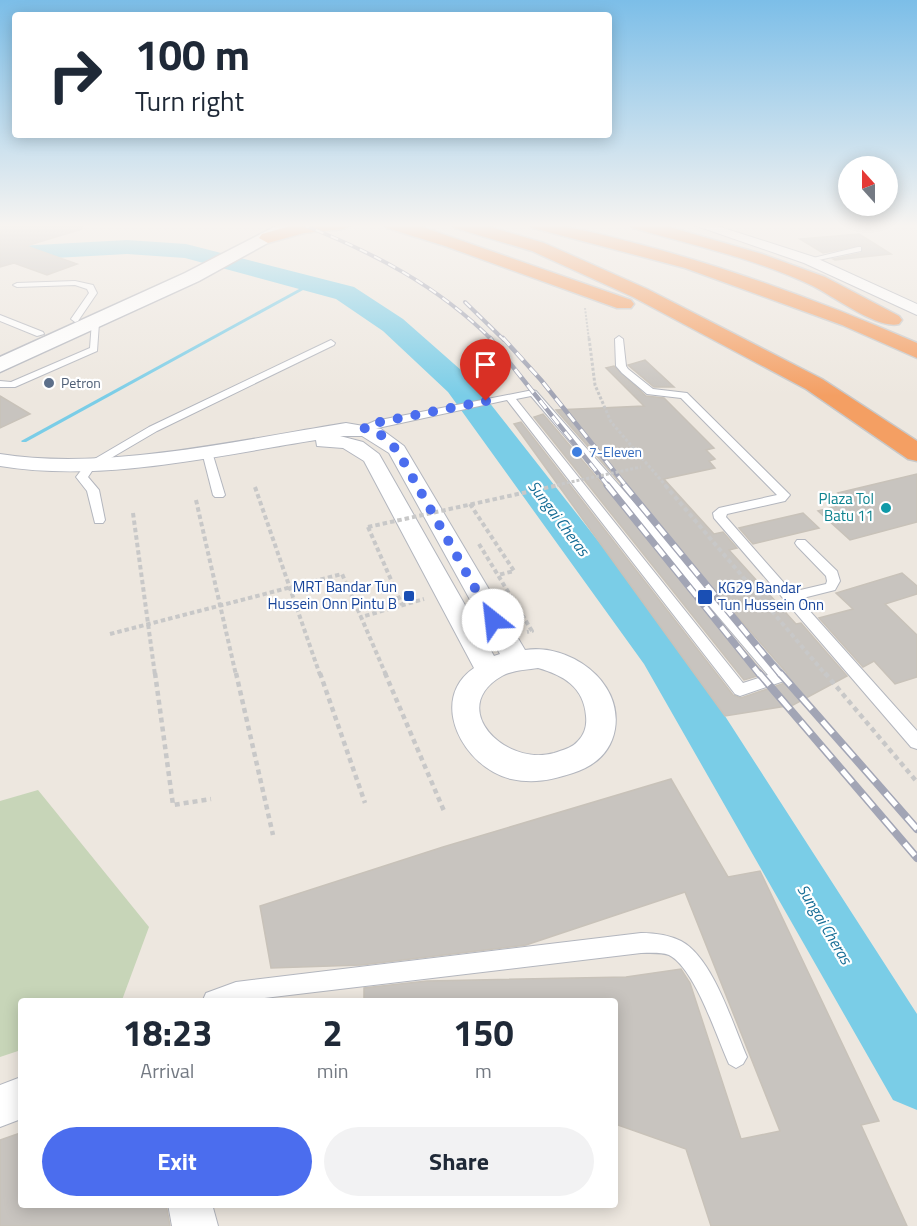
<!DOCTYPE html>
<html lang="en">
<head>
<meta charset="utf-8">
<style>
  body { margin:0; font-family:"Titillium Web",sans-serif; background:#f2f2f3; color:#1f2937; height:100vh; display:flex; flex-direction:column; font-size:22px; white-space:nowrap }
  * { box-sizing:border-box; margin:0 }
  p { font-size:20px; color:#747a83 }
  .icon { flex:none; width:33px; height:33px; fill:none; stroke:currentColor; stroke-width:2; stroke-linecap:round; stroke-linejoin:round }
  .map { position:relative; flex:1; overflow:hidden }
  .details { position:absolute; left:18px; top:998px; width:600px; height:210px; display:flex; flex-direction:column; background:#fff; border-radius:6px; box-shadow:0 3px 15px #0003 }
  .details>* { flex:none }
  .guide { position:absolute; left:12px; top:12px; width:600px; height:126px; border-radius:6px; box-shadow:0 3px 15px #0003; background:#fff; color:#1f2937; overflow:hidden }
  .needle { width:39px; rotate:339deg }
  .tools { position:absolute; left:838px; top:156px; display:grid; gap:12px }
  .tools a { display:grid; place-items:center; width:60px; height:60px; border-radius:50%; background:#fff; box-shadow:0 3px 15px #0003; font-size:30px }
  .pin { position:absolute; display:grid; place-items:center; width:51px; height:51px; color:#fff; margin:-62px -26px; border-radius:50% 50% 50% 0; rotate:-45deg; box-shadow:0 0 6px #0007 }
  .pin .icon { rotate:45deg }
  .me { position:absolute; width:66px; margin:-33px; rotate:331deg; stroke-linejoin:round; filter:drop-shadow(0 0 4px #0008) }
  .turn { display:flex; align-items:center; gap:21px; height:126px; padding:0 24px; font-size:27px }
  .turn .icon { width:78px; height:78px; stroke-width:2.5 }
  .turn b { display:block; font-size:42px; line-height:51px }
  .eta { display:flex; justify-content:space-evenly; align-items:center; height:102px; text-align:center }
  .eta b { font-size:36px; font-weight:700; line-height:42px }
  .action { display:flex; gap:12px; margin-top:auto; padding:12px 24px }
  .action a { flex:1; height:69px; border-radius:36px; background:#4b6dee; color:#fff; font-size:24px; font-weight:700; line-height:69px; text-align:center }
  .action a+a { background:#f2f2f3; color:#1f2937 }
  .map>svg:first-child { display:block }
</style>
</head>
<body>
<div class="map">
<svg width="917" height="1226" viewBox="0 0 917 1226">
  <rect width="100%" height="100%" fill="#ede7df"/>
  <polygon fill="#c7d5b8" points="38,790 149,927 122,1000 21,1000 21,1050 0,1057 0,801"/>
  <g fill="none" stroke-linecap="round" stroke-linejoin="round">
    <polygon fill="#7acde7" fill-rule="evenodd" points="310,283 314,284 26,442 22,442 21,441"/>
    <polygon fill="#7acde7" fill-rule="evenodd" points="127,240 186,244 354,287 403,319 470,378 676,640 917,1014 917,1110 893,1100 644,664 448,392 383,331 336,299 185,258 127,254 0,261 0,247"/>
  </g>
  <g fill="#c8c4bf" stroke="#c8c2b9" stroke-width="1.5">
    <polygon points="0,224 81,224 82,229 26,246 77,264 47,275 14,263 0,267"/>
    <polygon points="859,234 891,254 835,260 833,259 861,253 863,245 823,253 800,239"/>
    <polygon points="645,360 674,387 654,387 628,365"/>
    <polygon points="614,366 646,396 664,398 714,448 706,450 715,459 709,461 715,468 664,479 714,534 723,532 737,548 729,550 796,624 801,623 847,676 793,705 725,716 514,424 521,422 733,695 741,698 785,683 788,678 786,672 556,410 644,406 606,368"/>
    <polygon points="0,396 30,414 0,428"/>
    <polygon points="543,414 764,674 744,680 534,417"/>
    <polygon points="917,474 917,522 850,540 818,511 850,503 838,493"/>
    <polygon points="803,513 819,528 753,544 739,528"/>
    <polygon points="902,573 917,586 917,594 885,604 917,635 917,677 895,684 874,661 863,667 819,618 853,609 836,593"/>
    <polygon points="671,779 728,877 760,871 879,1121 861,1125 907,1226 711,1226 686,1149 615,1124 615,1000 364,1000 364,988 427,981 626,977 681,969 690,983 741,1139 780,1131 685,892 526,945 361,965 271,968 260,906 443,847"/>
    <polygon points="20,1133 21,1204 166,1204 170,1226 0,1226 0,1140"/>
  </g>
  <g fill="none" stroke-linecap="round" stroke-linejoin="round">
    <defs>
      <g id="service">
        <polygon points="858,247 861,247 861,251 809,262 805,260"/>
        <polygon points="75,281 93,285 97,293 78,321 75,322 71,319 89,293 87,289 75,285 17,287 13,285 17,283"/>
        <polygon points="0,315 43,332 44,334 37,336 0,321"/>
        <polygon points="92,321 99,323 97,351 15,387 0,387 0,381 11,382 90,348"/>
        <polygon points="619,336 623,339 626,366 628,369 653,389 687,393 788,493 790,495 785,501 727,514 726,517 792,592 826,584 827,581 826,576 797,546 795,543 797,540 805,540 837,571 840,581 835,590 799,599 917,731 917,749 911,747 714,518 713,513 719,508 777,495 681,398 647,394 622,373 616,366 615,339"/>
        <polygon points="331,340 335,343 334,345 157,431 94,468 88,477 99,490 105,520 103,523 95,523 87,491 76,477 86,464 149,427"/>
        <path d="M 533,390 L 536,391 L 784,673 L 786,677 L 784,681 L 740,696 L 735,694 L 507,400 L 364,431 L 359,428 L 375,421 ZM 531,396 L 768,675 L 743,683 L 516,399 Z"/>
        <polygon points="207,449 212,452 225,495 223,497 215,497 213,495 202,452"/>
        <path d="M 641,933 C 655,933 669,935 681,941 C 713,958 733,1025 747,1057 L 743,1064 L 736,1068 L 729,1064 C 717,1038 695,968 669,955 C 661,952 650,953 641,953 L 248,1000 L 203,1000 L 206,993 L 236,982 Z"/>
      </g>
      <g id="minor">
        <polygon points="691,224 711,224 814,257 917,304 917,315 804,263"/>
        <path d="M 346,423 L 381,429 L 404,446 L 525,650 C 568,643 623,680 615,729 C 611,752 595,766 573,773 C 551,780 534,784 511,779 C 464,768 427,700 474,668 L 364,461 L 343,448 L 317,446 L 316,440 C 215,456 102,483 0,466 L 0,454 C 106,471 239,440 346,423 ZM 340,436 L 362,436 L 389,453 L 500,654 L 494,656 L 379,454 L 363,442 ZM 538,668 C 563,675 584,687 586,716 C 587,725 585,734 578,741 C 572,748 563,750 554,753 C 505,767 446,708 502,676 C 512,670 527,670 538,668 Z"/>
        <polygon points="21,1077 21,1119 0,1127 0,1085"/>
        <polygon points="168,1204 212,1204 218,1226 172,1226"/>
      </g>
      <polygon id="secondary" points="280,224 302,224 199,281 0,372 0,357 185,273"/>
      <g id="motorway">
        <polygon points="297,224 352,224 344,229 304,233 268,243 259,238 262,234"/>
        <polygon points="385,224 413,224 428,229 631,300 634,304 631,308 617,308 445,246 387,228"/>
        <polygon points="453,224 480,224 544,243 647,289 822,379 917,441 917,461 908,459 806,389 633,297 532,251 455,228"/>
        <path d="M 531,224 C 568,224 602,235 638,244 C 733,269 827,304 917,343 L 917,358 L 842,325 L 685,268 L 533,228 Z"/>
        <path d="M 631,224 L 659,224 L 762,254 L 825,277 L 899,316 L 902,320 L 899,324 C 879,330 833,296 813,286 C 757,259 693,245 633,228 Z"/>
      </g>
    </defs>
    <use href="#service" stroke="#b3b6be" stroke-width="2"/>
    <use href="#minor" stroke="#b3b6be" stroke-width="2"/>
    <use href="#secondary" stroke="#b3b6be" stroke-width="3"/>
    <use href="#motorway" stroke="#c8c8c8" stroke-width="3"/>
    <polyline stroke="#c8c8c8" stroke-width="2" stroke-dasharray="2 1.5" stroke-linecap="butt" points="585,308 589,340"/>
    <polyline stroke="#c8c8c8" stroke-width="3" stroke-dasharray="3 2" stroke-linecap="butt" points="589,338 595,385 611,422 666,486"/>
    <g stroke="#c8c8c8" stroke-width="4" stroke-dasharray="4.5 3" stroke-linecap="butt">
      <polyline points="665,485 826,675"/>
      <polyline points="255,487 320,675"/>
      <polyline points="196,500 236,675"/>
      <polyline points="470,504 514,571 498,575"/>
      <polyline points="133,513 155,675"/>
      <polyline points="368,527 402,605"/>
      <polyline points="479,544 532,631 527,632"/>
      <polyline points="110,634 342,574 361,617"/>
      <polyline points="386,675 361,617 424,599"/>
    </g>
    <g stroke="#c8c8c8" stroke-width="4.5" stroke-dasharray="5 4" stroke-linecap="butt">
      <polyline points="155,673 173,805 211,799"/>
      <polyline points="236,673 273,835"/>
      <polyline points="320,673 365,803"/>
      <polyline points="385,673 444,811"/>
      <polyline points="825,673 917,782"/>
    </g>
    <use href="#service" fill="#fff" fill-rule="evenodd"/>
    <use href="#minor" fill="#fff" fill-rule="evenodd"/>
    <use href="#secondary" fill="#fff" fill-rule="evenodd"/>
    <use href="#motorway" fill="#f49f63" fill-rule="evenodd"/>
    <defs>
      <g id="rail-far3">
        <path d="M 301,224 C 372,252 437,285 492,340"/>
        <polyline points="465,302 504,340"/>
      </g>
      <g id="rail-far2">
        <polyline points="490,338 608,486"/>
        <polyline points="503,338 541,380 626,486"/>
      </g>
      <g id="rail-far1">
        <polyline points="607,485 760,675"/>
        <polyline points="624,485 781,675"/>
      </g>
      <g id="rail">
        <polyline points="759,673 917,858"/>
        <polyline points="780,673 917,829"/>
      </g>
    </defs>
    <use href="#rail-far3" stroke="#a2a5b5" stroke-width="4"/>
    <use href="#rail-far2" stroke="#a2a5b5" stroke-width="4.5"/>
    <use href="#rail-far1" stroke="#a2a5b5" stroke-width="7"/>
    <use href="#rail" stroke="#a2a5b5" stroke-width="8"/>
    <use href="#rail-far3" stroke="#fff" stroke-width="2" stroke-dasharray="8" stroke-linecap="butt"/>
    <use href="#rail-far2" stroke="#fff" stroke-width="3" stroke-dasharray="10" stroke-linecap="butt"/>
    <use href="#rail-far1" stroke="#fff" stroke-width="4.5" stroke-dasharray="13" stroke-linecap="butt"/>
    <use href="#rail" stroke="#fff" stroke-width="5" stroke-dasharray="16" stroke-linecap="butt"/>
    <polyline stroke="#c8c8c8" stroke-width="3" stroke-dasharray="3 2" stroke-linecap="butt" points="552,486 641,467"/>
    <polyline stroke="#c8c8c8" stroke-width="4" stroke-dasharray="4.5 3" stroke-linecap="butt" points="368,527 559,485"/>
  </g>
  <linearGradient id="sky" x2="0" y2="1"><stop stop-color="#7cbee8"/><stop offset="0.57" stop-color="#f7f4f1"/><stop offset="1" stop-color="#f7f4f1" stop-opacity="0"/></linearGradient>
  <rect width="917" height="396" fill="url(#sky)"/>
  <g fill="none" stroke-linecap="round" stroke-linejoin="round">
    <polyline stroke="#4b6dee" stroke-width="10" stroke-dasharray="0 18" points="486,401 375,423 364,428 380,434 397,450 493,620"/>
  </g>
  <circle fill="#5c6f8a" stroke="#fff" stroke-width="2" cx="49" cy="383" r="6"/>
  <circle fill="#3f7fe0" stroke="#fff" stroke-width="2" cx="577" cy="452" r="6"/>
  <circle fill="#0f9aa8" stroke="#fff" stroke-width="2" cx="886" cy="508" r="6"/>
  <g fill="#1a4fb4" stroke="#fff" stroke-width="2">
    <rect x="403" y="590" width="12" height="12" rx="3"/>
    <rect x="697" y="589" width="16" height="16" rx="3"/>
  </g>
  <g text-anchor="middle" stroke-width="4.5" stroke-linejoin="round" paint-order="stroke">
    <g font-size="14" fill="#4e5e75" stroke="#fff" text-anchor="start">
      <text x="61" y="388">Petron</text>
    </g>
    <g font-size="14" fill="#366cbe" stroke="#fff" text-anchor="start">
      <text x="589" y="457">7-Eleven</text>
    </g>
    <g font-size="15" fill="#0d838f" stroke="#fff" text-anchor="end">
      <text x="874" y="504">Plaza Tol<tspan x="874" dy="17">Batu 11</tspan></text>
    </g>
    <g font-size="15" fill="#164399" stroke="#fff" text-anchor="end">
      <text x="397" y="592">MRT Bandar Tun<tspan x="397" dy="17">Hussein Onn Pintu B</tspan></text>
      <text x="718" y="593" text-anchor="start">KG29 Bandar<tspan x="718" dy="17">Tun Hussein Onn</tspan></text>
    </g>
    <g font-size="16" font-style="italic" fill="#166d96" stroke="#fff">
      <text transform="translate(559 518) rotate(53)" y="6">Sungai Cheras</text>
      <text transform="translate(825 924) rotate(59)" y="6">Sungai Cheras</text>
    </g>
  </g>
</svg>
<div class="tools">
<a><svg class="needle" viewBox="-14 -14 28 28"><path d="M0-13l5 13h-10z" fill="#e53935"/><path d="M0 13l5-13h-10z" fill="#747a83"/></svg></a>
</div>
<div class="pin" style="left:486px;top:401px;background:#d93025"><svg class="icon" aria-label="arrive" viewBox="0 0 24 24"><path d="M6 21V4h12l-3 4 3 4H6"/></svg></div>
<svg class="me" style="left:493px;top:620px" viewBox="-20 -20 40 40"><circle r="19" fill="#fff"/><path d="M0-13L10 11 0 6-10 11z" fill="#4b6dee"/></svg>
<div class="guide">
<div class="turn"><svg class="icon" aria-label="right" viewBox="0 0 24 24"><path d="M7 20v-9h11M14 6l5 5-5 5"/></svg><div><b>100 m</b>Turn right</div></div>
</div>
<section class="details">
<div class="eta">
<div><b>18:23</b><p>Arrival</p></div>
<div><b>2</b><p>min</p></div>
<div><b>150</b><p>m</p></div>
</div>
<div class="action"><a>Exit</a><a>Share</a></div>
</section>
</div>
</body>
</html>
